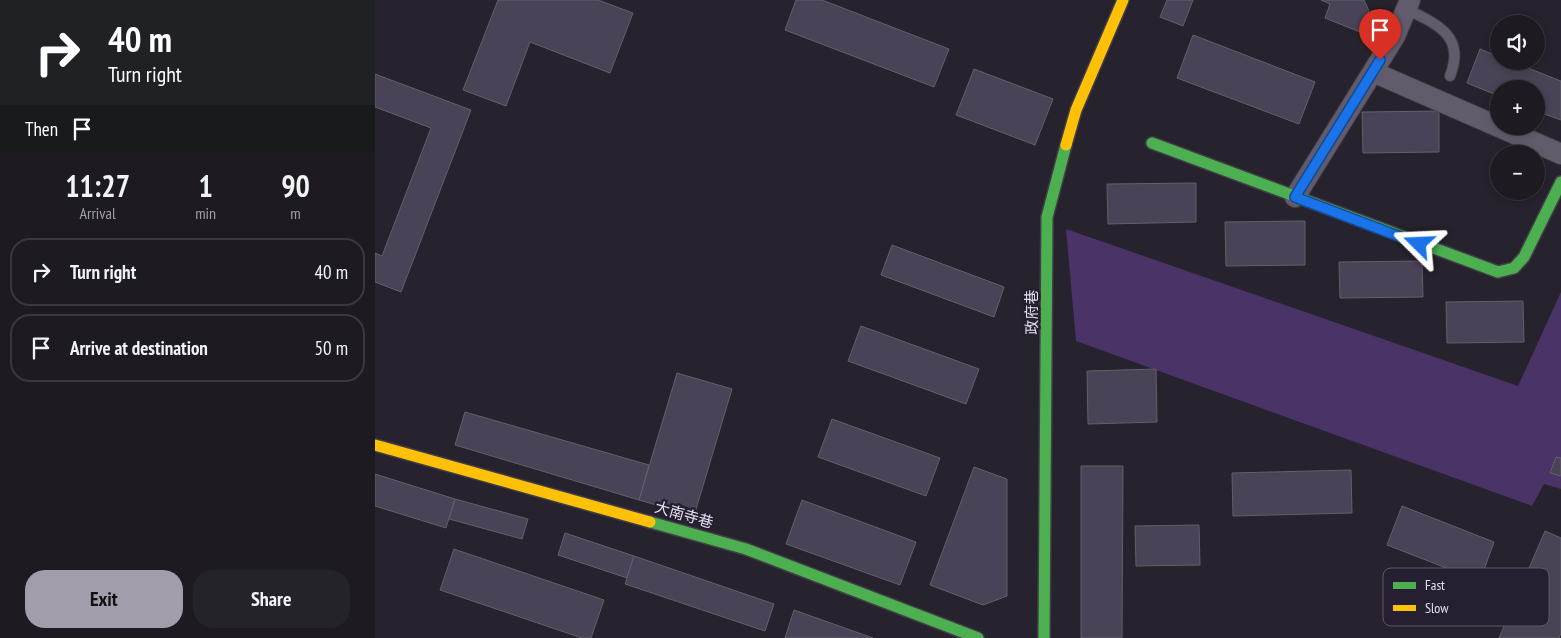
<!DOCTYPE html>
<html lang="en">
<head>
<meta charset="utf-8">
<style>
  body { margin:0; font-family:"PT Sans Narrow","Noto Sans SC",sans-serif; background:#25232a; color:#f1f3f6; height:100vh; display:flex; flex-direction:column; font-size:19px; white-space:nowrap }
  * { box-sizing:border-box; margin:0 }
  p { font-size:16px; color:#a0a1a5 }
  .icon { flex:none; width:28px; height:28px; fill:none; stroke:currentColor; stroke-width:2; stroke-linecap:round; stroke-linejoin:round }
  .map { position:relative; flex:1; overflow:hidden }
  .panel { display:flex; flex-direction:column; background:#1d1a22; width:375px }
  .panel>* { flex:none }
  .hud { background:#202124; color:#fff; overflow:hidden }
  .tools { position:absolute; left:1115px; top:15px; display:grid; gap:10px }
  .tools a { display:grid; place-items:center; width:55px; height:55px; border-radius:50%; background:#1d1a22; box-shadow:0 2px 8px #0003,0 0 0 1px #3b3840; font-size:25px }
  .pin { position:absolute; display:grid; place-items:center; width:42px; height:42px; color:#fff; margin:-51px -21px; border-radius:50% 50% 50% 0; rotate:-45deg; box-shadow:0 0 5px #0007 }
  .pin .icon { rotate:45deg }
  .me { position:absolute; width:55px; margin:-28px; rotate:291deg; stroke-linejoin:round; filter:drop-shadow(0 0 4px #0008) }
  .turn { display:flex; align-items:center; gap:18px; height:105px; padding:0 25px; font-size:22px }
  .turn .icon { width:65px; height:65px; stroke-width:2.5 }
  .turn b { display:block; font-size:35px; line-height:42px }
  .then { display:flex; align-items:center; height:48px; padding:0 25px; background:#0003; gap:10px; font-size:19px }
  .eta { display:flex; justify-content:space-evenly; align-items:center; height:85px; text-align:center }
  .eta b { font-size:30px; font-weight:700; line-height:35px }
  .action { display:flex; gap:10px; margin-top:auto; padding:10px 25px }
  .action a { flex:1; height:58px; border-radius:20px; background:#a19daa; color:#111; font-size:20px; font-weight:700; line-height:58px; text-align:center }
  .action a+a { background:#25232a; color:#f1f3f6 }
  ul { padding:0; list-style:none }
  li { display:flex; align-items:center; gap:15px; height:68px; margin:0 10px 8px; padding:0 15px; border:2px solid #3b3840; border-radius:20px }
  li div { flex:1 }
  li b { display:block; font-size:19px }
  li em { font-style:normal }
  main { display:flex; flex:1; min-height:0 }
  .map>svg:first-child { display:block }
</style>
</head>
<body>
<main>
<section class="panel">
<div class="hud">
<div class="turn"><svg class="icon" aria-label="right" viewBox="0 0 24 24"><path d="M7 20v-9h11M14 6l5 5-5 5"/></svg><div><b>40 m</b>Turn right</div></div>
<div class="then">Then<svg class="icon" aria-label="arrive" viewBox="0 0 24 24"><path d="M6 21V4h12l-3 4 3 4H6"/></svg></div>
</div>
<div class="eta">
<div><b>11:27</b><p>Arrival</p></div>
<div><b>1</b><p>min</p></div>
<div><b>90</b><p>m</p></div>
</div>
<ul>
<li><svg class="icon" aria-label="right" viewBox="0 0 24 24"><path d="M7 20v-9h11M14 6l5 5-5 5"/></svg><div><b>Turn right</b></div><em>40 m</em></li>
<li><svg class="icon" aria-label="arrive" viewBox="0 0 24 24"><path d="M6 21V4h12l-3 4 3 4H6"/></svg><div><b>Arrive at destination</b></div><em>50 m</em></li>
</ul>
<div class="action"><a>Exit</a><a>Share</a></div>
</section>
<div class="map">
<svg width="1186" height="638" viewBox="0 0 1186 638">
  <rect width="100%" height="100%" fill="#27232e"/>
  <polygon fill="#493367" points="691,229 1143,386 1186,292 1186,489 1169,484 1157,506 701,341"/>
  <g fill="#4a4256" stroke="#636069">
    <polygon points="123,0 223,0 258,13 235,73 155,42 131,106 88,90"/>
    <polygon points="421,0 447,0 574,49 559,87 410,30"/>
    <polygon points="792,0 818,0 808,26 785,17"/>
    <polygon points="946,0 989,0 994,11 985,32 950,18 955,4"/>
    <polygon points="818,35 940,82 924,124 802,78"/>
    <polygon points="1105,49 1124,57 1124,61 1135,61 1186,81 1186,120 1161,111 1161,89 1124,89 1124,96 1092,83"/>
    <polygon points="599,69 678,99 660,145 581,115"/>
    <polygon points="0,74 96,110 26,292 0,282 0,253 7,256 56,128 0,107"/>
    <polygon points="1064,111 1064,152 988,153 987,112"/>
    <polygon points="821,183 821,222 733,224 732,184"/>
    <polygon points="930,221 930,265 851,266 850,222"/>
    <polygon points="517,245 629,287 619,317 506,275"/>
    <polygon points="1047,261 1048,297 965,298 964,262"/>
    <polygon points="1148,301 1149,342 1072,343 1071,302"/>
    <polygon points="486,326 604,369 591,404 473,361"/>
    <polygon points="781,369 782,422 713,424 712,371"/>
    <polygon points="302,373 357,389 319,516 264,500"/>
    <polygon points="90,412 274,465 264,500 80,445"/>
    <polygon points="457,419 565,458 551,496 443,457"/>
    <polygon points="1181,457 1186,458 1186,476 1175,473"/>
    <polygon points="706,466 748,466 747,638 706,638"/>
    <polygon points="599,467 632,479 632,596 608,605 555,585"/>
    <polygon points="976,470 977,513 858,516 857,473"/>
    <polygon points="0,474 80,499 71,528 0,506"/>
    <polygon points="80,499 153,519 147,539 74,519"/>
    <polygon points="427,500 541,542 525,585 411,544"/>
    <polygon points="1027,506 1119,542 1105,581 1012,545"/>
    <polygon points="824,525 825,565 761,566 760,526"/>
    <polygon points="1170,531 1186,538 1186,633 1184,638 1124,638"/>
    <polygon points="190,533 259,556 252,578 183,555"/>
    <polygon points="79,549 229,600 216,638 207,638 65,590"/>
    <polygon points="259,556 399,604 390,631 250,584"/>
    <polygon points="419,610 498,638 410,638"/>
  </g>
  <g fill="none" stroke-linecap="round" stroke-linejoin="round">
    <defs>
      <path id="lane" d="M 1031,9 C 1062,24 1091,36 1075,76"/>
      <g id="street">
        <polyline points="998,72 1186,154"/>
        <polyline points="920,197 1020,36 1035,0"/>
      </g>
      <g id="fast">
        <polyline points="777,143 1123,272 1139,268 1149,257 1186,182"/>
        <polyline points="275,522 371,549 603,638"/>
        <polyline points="669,638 672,217 691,145"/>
      </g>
      <g id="slow">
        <polyline points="691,145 701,110 748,0"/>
        <polyline points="0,445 275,522"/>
      </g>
    </defs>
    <use href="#lane" stroke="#423e48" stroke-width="12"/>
    <use href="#street" stroke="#423e48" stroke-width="22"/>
    <use href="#fast" stroke="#423e48" stroke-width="14"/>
    <use href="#slow" stroke="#423e48" stroke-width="14"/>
    <use href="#lane" stroke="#625b6b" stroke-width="10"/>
    <use href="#street" stroke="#625b6b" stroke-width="20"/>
    <use href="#fast" stroke="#4caf50" stroke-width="11"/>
    <use href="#slow" stroke="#ffc107" stroke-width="11"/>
  </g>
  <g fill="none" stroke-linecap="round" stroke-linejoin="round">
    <defs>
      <polyline id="route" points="1005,60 920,197 1044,244"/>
    </defs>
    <use href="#route" stroke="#114b97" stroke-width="12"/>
    <use href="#route" stroke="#1a73e8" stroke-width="9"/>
  </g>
  <g text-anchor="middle" stroke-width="5" stroke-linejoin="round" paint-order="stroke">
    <g font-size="15" fill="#e3dfec" stroke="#261f32">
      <text transform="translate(657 312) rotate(-90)" y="5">政府巷</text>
      <text transform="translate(309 515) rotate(16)" y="5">大南寺巷</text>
    </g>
  </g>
  <rect x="1008" y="568" width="166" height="58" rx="8" fill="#261f32" stroke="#5f596a" stroke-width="1"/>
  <rect x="1018" y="582" width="23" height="7" fill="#4caf50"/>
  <rect x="1018" y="605" width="23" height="6" fill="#ffc107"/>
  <g font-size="14" fill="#e3dfec">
    <text x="1050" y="590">Fast</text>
    <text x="1050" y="613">Slow</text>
  </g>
</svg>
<div class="tools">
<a><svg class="icon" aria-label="sound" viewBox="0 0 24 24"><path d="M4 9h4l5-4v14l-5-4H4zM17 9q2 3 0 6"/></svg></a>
<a>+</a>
<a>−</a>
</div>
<div class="pin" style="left:1005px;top:60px;background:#d93025"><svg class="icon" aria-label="arrive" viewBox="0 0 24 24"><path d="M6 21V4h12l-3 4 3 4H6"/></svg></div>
<svg class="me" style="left:1044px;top:244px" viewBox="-20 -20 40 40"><path d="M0-17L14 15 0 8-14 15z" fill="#1a73e8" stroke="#fff" stroke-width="4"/></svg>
</div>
</main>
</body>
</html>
